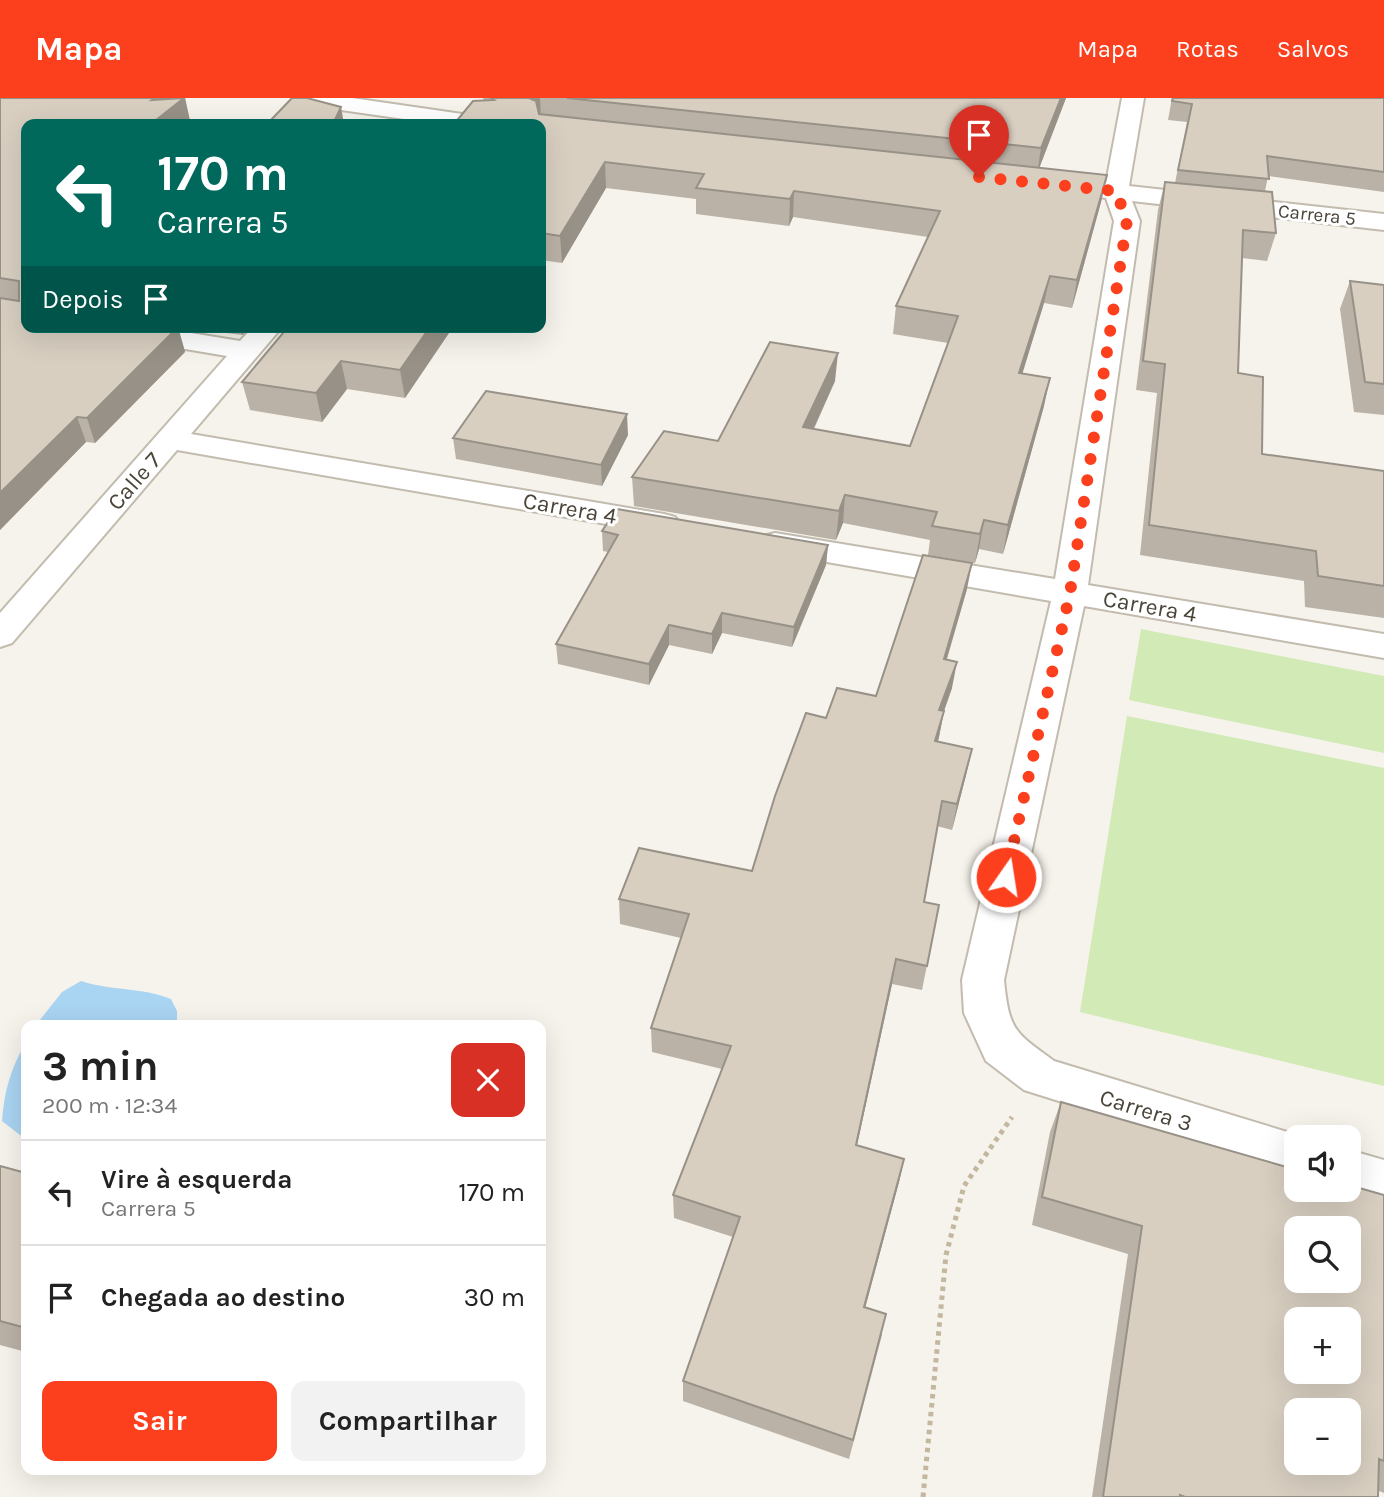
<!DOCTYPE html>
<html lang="pt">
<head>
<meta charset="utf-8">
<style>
  body { margin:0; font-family:Karla,sans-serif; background:#f2f2f2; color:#222; height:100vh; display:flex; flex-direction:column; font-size:26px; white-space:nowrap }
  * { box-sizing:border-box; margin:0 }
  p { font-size:23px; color:#767676 }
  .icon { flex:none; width:38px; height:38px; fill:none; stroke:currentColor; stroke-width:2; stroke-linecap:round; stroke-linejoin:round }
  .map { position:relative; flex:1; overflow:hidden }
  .sheet { position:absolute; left:21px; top:922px; width:525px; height:455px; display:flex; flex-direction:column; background:#fff; border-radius:14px; box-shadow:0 7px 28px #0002 }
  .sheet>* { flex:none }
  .banner { position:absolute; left:21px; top:21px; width:525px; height:214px; border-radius:14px; box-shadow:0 7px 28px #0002; background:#00695c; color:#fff; overflow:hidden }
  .fabs { position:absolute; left:1284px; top:1027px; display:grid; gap:14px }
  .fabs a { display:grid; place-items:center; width:77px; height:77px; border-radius:14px; background:#fff; box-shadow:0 7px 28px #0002; font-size:35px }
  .pin { position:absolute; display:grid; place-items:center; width:60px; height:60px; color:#fff; margin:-72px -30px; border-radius:50% 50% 50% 0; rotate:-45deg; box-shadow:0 0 7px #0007 }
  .pin .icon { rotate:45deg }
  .me { position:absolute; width:77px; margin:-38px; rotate:13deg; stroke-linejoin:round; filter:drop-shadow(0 0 5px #0008) }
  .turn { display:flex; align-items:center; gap:24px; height:147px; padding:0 21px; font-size:32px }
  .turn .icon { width:91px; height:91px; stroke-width:2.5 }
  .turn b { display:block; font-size:49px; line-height:60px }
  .then { display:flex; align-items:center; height:66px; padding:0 21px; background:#0003; gap:14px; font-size:26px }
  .round { display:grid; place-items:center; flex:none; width:74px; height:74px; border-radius:14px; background:#f2f2f2 }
  .overview { display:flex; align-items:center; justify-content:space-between; height:119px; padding:0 21px }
  h1 { font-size:42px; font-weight:700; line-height:52px }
  .button { display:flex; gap:14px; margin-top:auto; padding:14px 21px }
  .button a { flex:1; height:80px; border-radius:14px; background:#fc3f1d; color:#fff; font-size:28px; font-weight:700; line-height:80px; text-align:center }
  .button a+a { background:#f2f2f2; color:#222 }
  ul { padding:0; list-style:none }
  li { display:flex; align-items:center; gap:21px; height:105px; padding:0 21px; border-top:2px solid #e0e0e0 }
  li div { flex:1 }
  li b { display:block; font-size:26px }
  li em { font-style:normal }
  header { display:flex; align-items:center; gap:42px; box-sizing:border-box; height:98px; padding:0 35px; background:#fc3f1d; color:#fff }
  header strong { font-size:33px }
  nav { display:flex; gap:38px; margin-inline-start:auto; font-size:24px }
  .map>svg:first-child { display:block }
</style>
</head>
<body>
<header>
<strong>Mapa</strong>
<nav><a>Mapa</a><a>Rotas</a><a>Salvos</a></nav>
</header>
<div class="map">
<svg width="1384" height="1399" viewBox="0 0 1384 1399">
  <rect width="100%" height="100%" fill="#f6f3ec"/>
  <g fill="#d2eab5">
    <polygon points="1141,531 1384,578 1384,655 1129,602"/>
    <polygon points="1127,618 1384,670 1384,988 1080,914"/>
  </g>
  <g fill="#a9d4f2">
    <path d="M 81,883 C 111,893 141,889 171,901 L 177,913 L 177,927 L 36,927 L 62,894 Z"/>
    <path d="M 26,944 L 26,1037 L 20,1037 L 2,1023 C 4,993 11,970 26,944 Z"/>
  </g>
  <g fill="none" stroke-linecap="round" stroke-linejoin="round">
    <defs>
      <g id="street">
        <polygon points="295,0 352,0 483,19 494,26 439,26 306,7"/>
        <path d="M 1122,0 L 1144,0 L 1129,88 L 1384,116 L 1384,132 L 1132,103 L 1140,123 L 1088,487 L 1384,536 L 1384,560 L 1084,508 L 1004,882 C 1009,932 1014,934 1054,963 L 1307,1040 L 1297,1040 L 1297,1078 L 1024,992 L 986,963 L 964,915 L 962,882 L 1051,503 L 775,455 L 763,452 L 759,445 L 763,438 L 775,435 L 1055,481 L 1114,123 L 1106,100 L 1084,96 L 1081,91 L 1084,86 L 1106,85 Z"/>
        <polygon points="88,229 154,229 240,243 253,229 282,229 191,336 664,416 675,419 680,426 675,433 664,436 177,352 12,545 0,549 0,515 227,258 102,237 92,235"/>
        <polygon points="1349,1052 1384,1062 1384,1106 1342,1092 1349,1092"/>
      </g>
    </defs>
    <use href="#street" stroke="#c2bbae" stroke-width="4"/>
    <polyline stroke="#c4b79f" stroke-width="5" stroke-dasharray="4.5 4.5" stroke-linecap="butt" points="923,1399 946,1157 964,1088 1012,1019"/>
    <use href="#street" fill="#fff" fill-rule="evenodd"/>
  </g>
  <g fill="#bab2a6">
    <polygon points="0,0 185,0 190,23 185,26 26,26 26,229 178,229 185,254 95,345 86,344 0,432"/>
    <polygon points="483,0 1066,0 1039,70 1107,77 1101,104 1072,210 1044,205 1022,275 1044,308 1003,456 979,451 975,465 928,457 930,442 843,425 836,442 634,408 632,379 718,343 835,283 814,331 910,348 948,245 893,236 896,208 928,139 793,119 789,128 696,116 696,101 606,90 562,165 541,162 541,26 484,3"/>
    <polygon points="1172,0 1384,0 1384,94 1268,78 1265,93 1276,135 1267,163 1242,160 1238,275 1262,356 1384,373 1384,520 1305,509 1304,483 1140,457 1157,295 1136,292 1158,112 1165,84 1175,85 1187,24 1168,22"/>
    <polygon points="1350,183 1384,187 1384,317 1354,314 1340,211"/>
    <polygon points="179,229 252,229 242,237"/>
    <polygon points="284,229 453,229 405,300 347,291 322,324 250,312 242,284 285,234"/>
    <polygon points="628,337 602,388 456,361 453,340"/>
    <polygon points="602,433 828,447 826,467 792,549 722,535 712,556 669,547 649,587 558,566 556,546 608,454 603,453"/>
    <polygon points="967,491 947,561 952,590 944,613 938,644 972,651 966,677 952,732 937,728 924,804 939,807 922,892 892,886 857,1047 904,1061 899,1084 865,1209 882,1237 849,1361 683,1303 683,1283 733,1139 674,1120 673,1097 722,971 652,954 651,930 681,840 620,826 619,801 752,773 826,620 876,598"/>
    <polygon points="1061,1004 1384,1097 1384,1395 1379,1393 1378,1399 1092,1399 1128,1156 1032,1127 1050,1034"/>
    <polygon points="0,1068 26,1075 26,1254 0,1247"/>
  </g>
  <g fill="#979187">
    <polygon points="155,0 185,0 190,23 185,26 151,26 152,2"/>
    <polygon points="533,0 540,0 541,22 531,1"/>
    <polygon points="1061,0 1066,0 1037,76 1041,50"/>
    <polygon points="341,9 344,26 333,26"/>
    <polygon points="605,64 606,90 562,165 560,138"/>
    <polygon points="1107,77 1101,104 1072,210 1077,182"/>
    <polygon points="794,93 793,119 789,128 790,101"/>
    <polygon points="1050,178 1044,205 1014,303 1019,275"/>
    <polygon points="178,229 185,254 95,345 87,320"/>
    <polygon points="241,229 252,229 242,237"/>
    <polygon points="430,229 453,229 405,300 400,272"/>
    <polygon points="838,255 835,283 801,358 803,329"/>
    <polygon points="341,263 347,291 322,324 316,295"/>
    <polygon points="1050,280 1044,308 1003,456 1008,427"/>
    <polygon points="627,316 628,337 602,388 601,367"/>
    <polygon points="77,319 86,344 0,432 0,395"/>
    <polygon points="845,397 843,425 836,442 839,413"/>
    <polygon points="984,422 979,451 975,465 980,436"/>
    <polygon points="828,447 826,467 792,549 794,529"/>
    <polygon points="972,465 967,491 939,587 944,561"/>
    <polygon points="722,515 722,535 712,556 712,536"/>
    <polygon points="669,527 669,547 649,587 649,566"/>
    <polygon points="957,564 952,590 935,638 939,612"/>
    <polygon points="944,613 939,639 930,669 935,643"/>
    <polygon points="972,651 966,677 952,732 957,706"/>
    <polygon points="896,861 892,886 852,1070 856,1047"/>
    <polygon points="904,1061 899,1084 860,1229 864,1209"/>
  </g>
  <g fill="#d8cfc1" stroke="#979187" stroke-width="2" fill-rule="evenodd">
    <polygon points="0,0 155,0 152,2 184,0 151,26 26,26 26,229 178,229 87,320 77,319 0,395 0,200 19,203 19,183 0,180"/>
    <polygon points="292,0 307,0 341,9 333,26 267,26"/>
    <polygon points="491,0 533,0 531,1 536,3 539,16 1107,77 1077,182 1050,178 1019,275 1050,280 1008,427 984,422 980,436 932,428 937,414 845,397 839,413 632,379 664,333 718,343 770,244 838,255 803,329 910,348 958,218 896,208 940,113 794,93 790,101 696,90 704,76 605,64 560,138 541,135 541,26 454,26 473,3 494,2"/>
    <polygon points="567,0 1061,0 1041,50"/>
    <polygon points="1173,0 1384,0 1384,74 1267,58 1269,81 1178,72 1192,6 1172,3"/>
    <polygon points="1165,84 1272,94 1276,135 1243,132 1238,275 1263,279 1262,356 1384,373 1384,488 1318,478 1316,453 1149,427 1165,266 1143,263"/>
    <polygon points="1350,183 1384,187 1384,286 1365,284"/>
    <polygon points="288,229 430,229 400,272 341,263 316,295 242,284"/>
    <polygon points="486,293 627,316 601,367 453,340"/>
    <polygon points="617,411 828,447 794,529 722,515 712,536 669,527 649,566 556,546 618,437 602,433"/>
    <polygon points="923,457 972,465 944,561 957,564 939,612 944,613 935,643 972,651 957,706 942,703 924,804 939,807 927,868 896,861 856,1047 904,1061 864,1209 886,1216 853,1342 683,1283 740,1119 673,1097 731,948 651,930 689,816 619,801 639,750 752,773 775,698 806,615 826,620 837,590 876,598"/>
    <path d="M 1061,1004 L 1297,1072 L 1297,1092 L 1349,1092 L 1349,1087 L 1384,1097 L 1384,1363 L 1379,1361 L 1378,1399 L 1185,1399 L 1180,1397 L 1180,1399 L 1103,1399 L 1142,1128 L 1042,1099 ZM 1297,1130 L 1349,1130 L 1349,1183 L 1297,1183 ZM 1297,1222 L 1349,1222 L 1349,1274 L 1297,1274 ZM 1297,1312 L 1349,1312 L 1349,1365 L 1297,1365 Z"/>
    <polygon points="0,1068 26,1075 26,1230 0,1223"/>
  </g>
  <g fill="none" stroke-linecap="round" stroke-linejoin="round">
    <polyline stroke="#fc3f1d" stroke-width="12" stroke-dasharray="0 21.6" points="979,79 1116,93 1127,123 1070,495 1006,779"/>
  </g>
  <g text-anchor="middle" stroke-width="6" stroke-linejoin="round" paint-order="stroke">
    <g font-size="19" fill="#4b4439" stroke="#fff">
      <text transform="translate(1317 116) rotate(6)" y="7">Carrera 5</text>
    </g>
    <g font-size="23" fill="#4b4439" stroke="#fff">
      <text transform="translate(134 383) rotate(-49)" y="8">Calle 7</text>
      <text transform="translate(570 410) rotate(10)" y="8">Carrera 4</text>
      <text transform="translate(1150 508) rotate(10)" y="8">Carrera 4</text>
      <text transform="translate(1146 1012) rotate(17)" y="8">Carrera 3</text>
    </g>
  </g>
</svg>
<div class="fabs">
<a><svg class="icon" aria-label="sound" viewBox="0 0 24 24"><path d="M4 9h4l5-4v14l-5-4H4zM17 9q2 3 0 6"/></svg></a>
<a><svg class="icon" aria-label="search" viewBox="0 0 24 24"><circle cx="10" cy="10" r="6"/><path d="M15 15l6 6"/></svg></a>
<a>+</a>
<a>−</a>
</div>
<div class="pin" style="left:979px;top:79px;background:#d93025"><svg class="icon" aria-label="arrive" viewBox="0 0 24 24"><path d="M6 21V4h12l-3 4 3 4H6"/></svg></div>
<svg class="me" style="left:1006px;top:779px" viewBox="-20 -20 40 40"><circle r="17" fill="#fc3f1d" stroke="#fff" stroke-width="3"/><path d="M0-11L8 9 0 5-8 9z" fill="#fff"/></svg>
<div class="banner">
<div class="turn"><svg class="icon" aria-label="left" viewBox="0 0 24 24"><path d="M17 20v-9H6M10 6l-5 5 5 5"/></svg><div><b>170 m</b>Carrera 5</div></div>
<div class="then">Depois<svg class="icon" aria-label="arrive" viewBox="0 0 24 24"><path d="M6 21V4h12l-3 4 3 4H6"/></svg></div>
</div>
<section class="sheet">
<div class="overview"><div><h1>3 min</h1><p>200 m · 12:34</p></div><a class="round" style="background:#d93025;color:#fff"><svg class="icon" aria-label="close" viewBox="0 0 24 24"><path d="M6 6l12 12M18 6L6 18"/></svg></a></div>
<ul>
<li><svg class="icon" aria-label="left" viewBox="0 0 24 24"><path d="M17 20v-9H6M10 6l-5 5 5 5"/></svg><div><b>Vire à esquerda</b><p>Carrera 5</p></div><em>170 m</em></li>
<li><svg class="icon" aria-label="arrive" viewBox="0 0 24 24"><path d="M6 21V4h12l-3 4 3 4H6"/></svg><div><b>Chegada ao destino</b></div><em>30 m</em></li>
</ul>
<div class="button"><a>Sair</a><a>Compartilhar</a></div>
</section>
</div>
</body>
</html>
